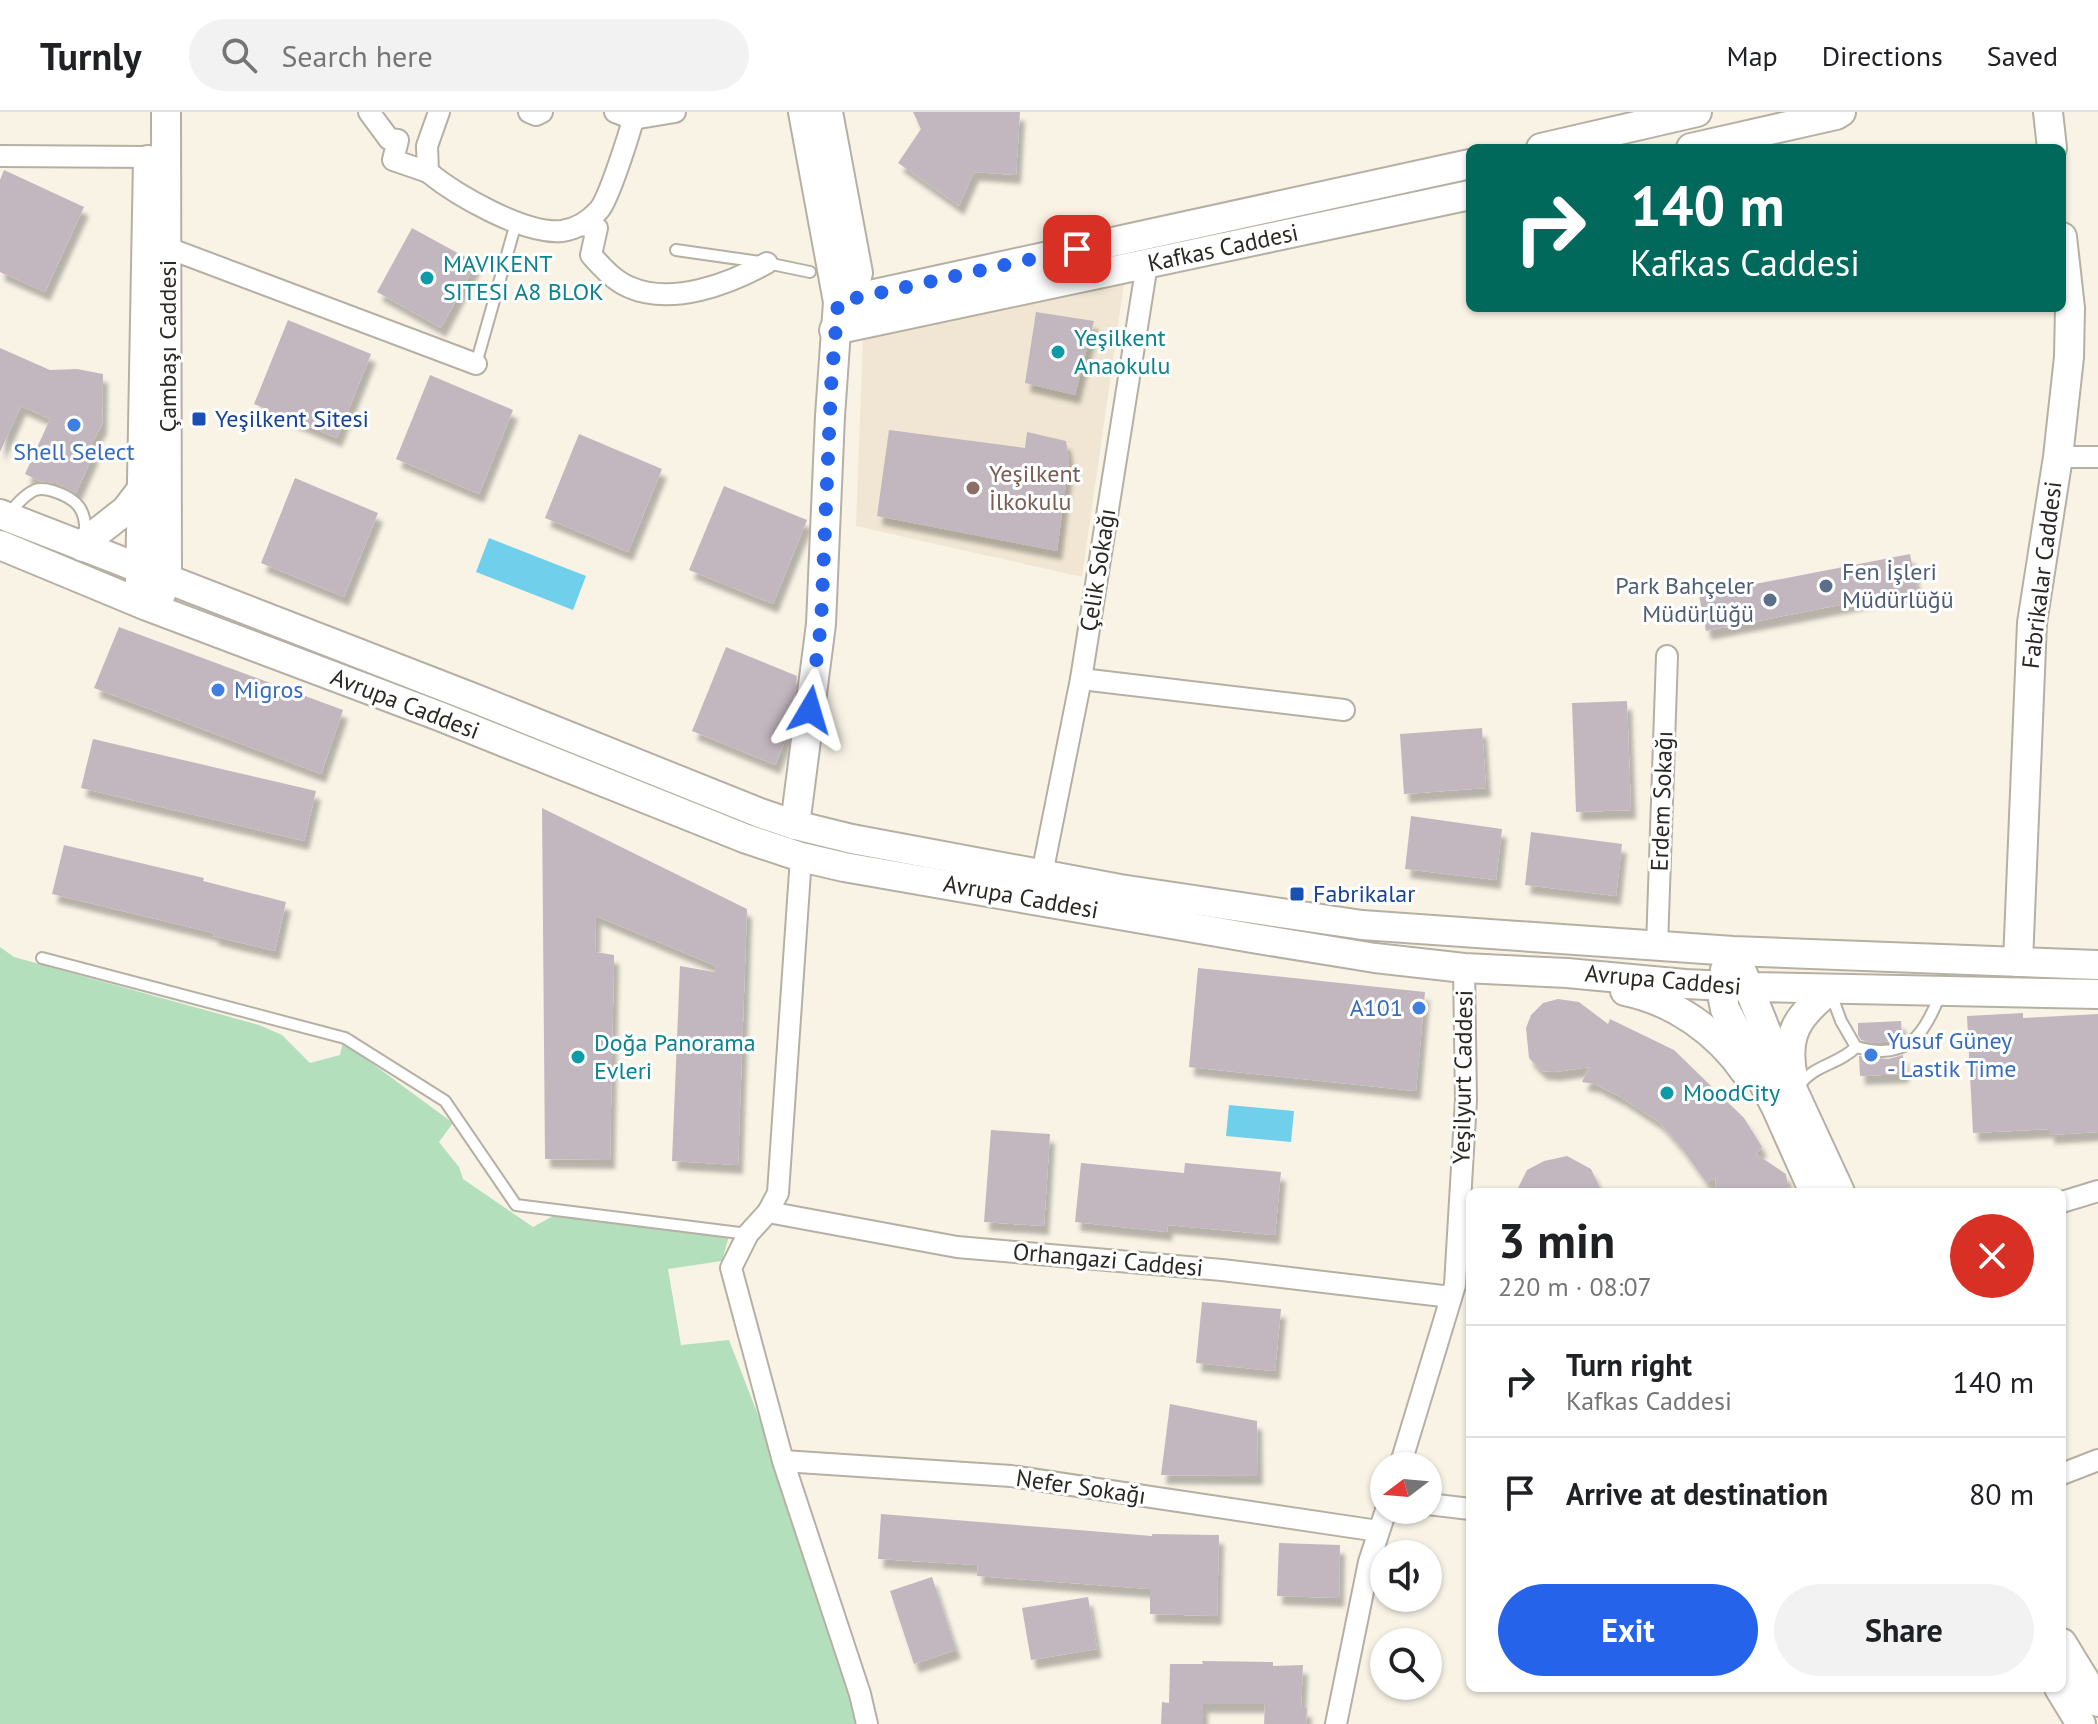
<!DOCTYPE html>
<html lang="en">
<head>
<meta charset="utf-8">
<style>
  body { margin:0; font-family:"PT Sans",sans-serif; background:#f2f2f2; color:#202124; height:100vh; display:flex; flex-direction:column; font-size:30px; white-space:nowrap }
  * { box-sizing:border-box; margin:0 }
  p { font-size:26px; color:#757577 }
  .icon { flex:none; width:44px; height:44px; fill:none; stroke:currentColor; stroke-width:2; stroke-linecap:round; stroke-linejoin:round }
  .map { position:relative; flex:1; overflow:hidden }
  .drawer { position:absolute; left:1466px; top:1076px; width:600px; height:504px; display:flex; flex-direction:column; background:#fff; border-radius:12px; box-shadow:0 2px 6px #0004 }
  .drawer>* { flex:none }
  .hud { position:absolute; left:1466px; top:32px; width:600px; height:168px; border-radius:12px; box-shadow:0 2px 6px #0004; background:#00695c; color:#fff; overflow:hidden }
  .needle { width:52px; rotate:254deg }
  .tools { position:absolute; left:1370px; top:1340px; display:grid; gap:16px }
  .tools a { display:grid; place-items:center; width:72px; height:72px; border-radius:50%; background:#fff; box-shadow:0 2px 6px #0004; font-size:40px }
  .pin { position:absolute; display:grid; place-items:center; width:68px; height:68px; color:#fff; margin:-34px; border-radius:16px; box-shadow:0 4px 12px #0006 }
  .me { position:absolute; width:88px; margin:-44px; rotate:7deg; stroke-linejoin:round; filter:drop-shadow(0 0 6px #0008) }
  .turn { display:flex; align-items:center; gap:28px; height:168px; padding:0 32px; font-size:36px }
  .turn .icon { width:104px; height:104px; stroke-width:2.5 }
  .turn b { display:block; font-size:56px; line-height:68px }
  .round { display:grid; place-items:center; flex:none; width:84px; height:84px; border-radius:42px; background:#f2f2f2 }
  .head { display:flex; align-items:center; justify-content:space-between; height:136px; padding:0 32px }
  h1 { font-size:48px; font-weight:600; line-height:60px }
  .button { display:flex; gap:16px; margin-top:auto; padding:16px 32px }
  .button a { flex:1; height:92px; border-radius:48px; background:#2563eb; color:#fff; font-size:32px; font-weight:600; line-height:92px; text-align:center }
  .button a+a { background:#f2f2f2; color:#202124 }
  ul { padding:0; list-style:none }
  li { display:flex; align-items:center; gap:24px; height:112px; padding:0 32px; border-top:2px solid #e0e0e0 }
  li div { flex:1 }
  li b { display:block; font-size:30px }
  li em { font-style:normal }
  header { display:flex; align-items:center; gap:48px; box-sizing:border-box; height:112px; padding:0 40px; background:#fff; border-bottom:2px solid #e0e0e0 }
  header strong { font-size:38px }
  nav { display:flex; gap:44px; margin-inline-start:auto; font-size:28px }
  .search { width:560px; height:72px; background:#f2f2f2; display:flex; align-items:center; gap:20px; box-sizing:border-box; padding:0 28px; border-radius:44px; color:#757577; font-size:30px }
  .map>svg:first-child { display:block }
</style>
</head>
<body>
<header>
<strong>Turnly</strong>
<div class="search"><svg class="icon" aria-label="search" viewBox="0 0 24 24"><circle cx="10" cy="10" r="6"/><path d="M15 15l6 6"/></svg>Search here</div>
<nav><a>Map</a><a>Directions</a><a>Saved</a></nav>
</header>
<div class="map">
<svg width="2098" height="1612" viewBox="0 0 2098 1612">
  <defs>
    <filter id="shadow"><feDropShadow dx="5" dy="9" stdDeviation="2" flood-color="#0004"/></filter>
  </defs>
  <rect width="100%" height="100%" fill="#f9f3e6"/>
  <polygon fill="#f0e6d3" points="1124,172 1082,465 856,414 863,225"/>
  <polygon fill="#b4dfbd" points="0,835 14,845 259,913 282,923 310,951 340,943 343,930 453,1011 439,1030 459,1055 463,1067 533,1115 555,1103 729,1124 722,1149 668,1157 681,1233 729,1228 775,1347 852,1583 858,1612 0,1612"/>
  <g fill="#70d0ec">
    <polygon points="489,426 586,464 573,498 476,460"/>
    <polygon points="1229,993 1294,999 1291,1030 1226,1024"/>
  </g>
  <g fill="#c3b7bf" filter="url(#shadow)">
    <polygon points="913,0 1020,0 1016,63 974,60 959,94 898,51 921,17"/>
    <polygon points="4,58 84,95 45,180 0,160 0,68"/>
    <polygon points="412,116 476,151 441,216 377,180"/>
    <polygon points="1036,200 1094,209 1075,283 1025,271"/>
    <polygon points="288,208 371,242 337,326 254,292"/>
    <polygon points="0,236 50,258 77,257 103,262 102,313 88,338 94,341 76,381 56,371 39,369 25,362 50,307 21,294 0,340"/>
    <polygon points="430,263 513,298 479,382 396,347"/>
    <polygon points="889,318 1025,336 1027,320 1066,329 1069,348 1057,439 877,404"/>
    <polygon points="579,322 662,357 628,440 545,406"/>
    <polygon points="295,366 378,401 344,485 261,451"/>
    <polygon points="724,374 807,408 773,492 689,458"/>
    <polygon points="1910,442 1917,478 1706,519 1699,483"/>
    <polygon points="119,515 343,598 321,662 94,576"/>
    <polygon points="726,535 797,564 791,614 775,653 692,619"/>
    <polygon points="1627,589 1631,698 1576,700 1572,591"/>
    <polygon points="1482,616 1486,676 1404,682 1400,622"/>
    <polygon points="93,627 316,679 304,729 81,676"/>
    <polygon points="542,696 747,797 738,1053 672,1049 680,854 714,860 716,854 596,804 595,840 614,843 610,1048 545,1047"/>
    <polygon points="1411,704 1502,717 1496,768 1405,757"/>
    <polygon points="1531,720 1622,732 1616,784 1525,773"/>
    <polygon points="64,733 204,766 203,769 286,790 275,839 213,824 214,821 52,782"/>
    <polygon points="1198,856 1425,880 1416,979 1189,955"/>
    <polygon points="1558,887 1579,890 1608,912 1610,907 1674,938 1744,1006 1762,1035 1756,1042 1786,1062 1789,1080 1715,1080 1716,1066 1706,1070 1681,1035 1659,1010 1622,986 1595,972 1582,970 1589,955 1555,960 1542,959 1529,946 1526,916 1531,903 1543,891"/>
    <polygon points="2023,901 2023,906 2098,902 2098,1020 2049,1023 2049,1017 1973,1021 1967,904"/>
    <polygon points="1901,909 1902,926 1897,928 1874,931 1861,928 1858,923 1858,911"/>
    <polygon points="1903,943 1904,962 1860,964 1859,944 1888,947"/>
    <polygon points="991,1018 1050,1022 1044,1114 984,1110"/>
    <polygon points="1567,1044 1591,1057 1602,1080 1516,1080 1527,1058 1544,1049"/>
    <polygon points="1081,1051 1184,1061 1185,1051 1281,1060 1275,1123 1168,1113 1167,1120 1075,1110"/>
    <polygon points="1202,1190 1281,1197 1275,1259 1196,1251"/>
    <polygon points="1170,1292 1257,1309 1258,1364 1161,1363"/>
    <polygon points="881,1402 1152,1424 1152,1422 1219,1423 1217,1504 1150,1502 1150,1477 977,1464 978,1453 878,1447"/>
    <polygon points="1279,1431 1340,1433 1339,1486 1277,1484"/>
    <polygon points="932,1465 956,1538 914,1552 890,1479"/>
    <polygon points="1088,1485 1097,1537 1031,1548 1022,1496"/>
    <polygon points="1202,1549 1273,1550 1273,1554 1303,1553 1301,1596 1307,1596 1306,1612 1264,1612 1265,1592 1203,1592 1203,1612 1161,1612 1162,1590 1169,1591 1170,1552 1203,1552"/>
  </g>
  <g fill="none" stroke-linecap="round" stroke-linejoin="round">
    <defs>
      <g id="lane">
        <polyline points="676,138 767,151 810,160"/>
        <polyline points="476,252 516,111"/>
        <path d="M 7,404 C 15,394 24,383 35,378 C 41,376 47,377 53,379 C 78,387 87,398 85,425"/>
        <polyline points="42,846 345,926 445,989 516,1093 748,1122"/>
        <path d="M 1830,879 L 1841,909 L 1856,935 C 1906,949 1924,925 1940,882"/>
        <path d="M 1800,973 C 1813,953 1840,952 1856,935"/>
      </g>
      <g id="street">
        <polyline points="369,0 389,27 398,28 393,48 428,60"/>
        <path d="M 439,0 L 427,34 L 428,60 C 456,83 525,123 562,119 C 576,117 589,109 599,98 C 609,87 631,17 635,0"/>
        <polyline points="529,0 536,3 542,0"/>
        <polyline points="615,0 633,7 675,0"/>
        <polyline points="0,44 148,45"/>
        <path d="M 582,113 L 597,116 L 591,143 C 602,155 613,168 629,175 C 672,194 729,172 767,151"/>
        <polyline points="168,136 476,252"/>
        <polyline points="2058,345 2098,345"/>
        <polyline points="1081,567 1344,598"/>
        <polyline points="801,745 778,1081 768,1100 748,1122 731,1156 783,1349 860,1582 867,1612"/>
        <polyline points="1042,762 1081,567 1147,152"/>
        <polyline points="1657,834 1667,544"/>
        <polyline points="2062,1090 2098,1079"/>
        <polyline points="768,1100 957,1135 1222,1158 1451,1185"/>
        <polyline points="783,1349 1011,1364 1378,1419"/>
        <polyline points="1400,1354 1455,1173 1466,988 1464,856"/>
        <polyline points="2062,1362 2098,1348"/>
        <polyline points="1428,1392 1470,1397"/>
        <polyline points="1336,1612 1369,1450 1386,1398"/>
      </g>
      <g id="secondary">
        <polyline points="828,0 858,161 853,176 838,190"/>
        <polyline points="2048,0 2052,36"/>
        <polyline points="1541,36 1697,0"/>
        <polyline points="1691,36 1836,3 1841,0"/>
        <polyline points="838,190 1470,52"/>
        <polyline points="834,218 1470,83"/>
        <polyline points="0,402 476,587 760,701 795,713 852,727 1120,777 1362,813 1733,839 2098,853"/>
        <polyline points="0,433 147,494 439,604 744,726 801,745 844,755 1252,826 1375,846 1464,856 1567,861 1685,872 1749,875 2098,882"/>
        <polyline points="83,435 89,427 126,398 142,377"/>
        <polyline points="140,475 148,48"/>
        <polyline points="160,484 167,468 166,0"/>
        <polyline points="795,713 821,512 830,304 838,190 803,0"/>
        <polyline points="2018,850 2032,511 2058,345 2069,245 2070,196 2062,125"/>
        <polyline points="1725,858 1722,882 1725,897 1776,995 1814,1080"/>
        <polyline points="1743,862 1771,931 1840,1080"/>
        <path d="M 1625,879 C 1674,889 1718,920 1746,961"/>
        <path d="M 1793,966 C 1784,923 1797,904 1830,878"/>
        <polyline points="2062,1531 2098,1590"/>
        <polyline points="2059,1576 2081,1612"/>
      </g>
    </defs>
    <use href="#lane" stroke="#b6b0a4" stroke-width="14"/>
    <use href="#street" stroke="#b6b0a4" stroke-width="24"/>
    <use href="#secondary" stroke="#b6b0a4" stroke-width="32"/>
    <use href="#lane" stroke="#fff" stroke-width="10"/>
    <use href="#street" stroke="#fff" stroke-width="20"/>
    <use href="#secondary" stroke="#fff" stroke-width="28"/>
  </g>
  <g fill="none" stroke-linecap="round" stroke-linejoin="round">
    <polyline stroke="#2563eb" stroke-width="14" stroke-dasharray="0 25.2" points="810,598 821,512 831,275 838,190 1077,137"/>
  </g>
  <g fill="#0f9aa8" stroke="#fff" stroke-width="3">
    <circle cx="427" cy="166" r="8"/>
    <circle cx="1058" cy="240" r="8"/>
    <circle cx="578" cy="945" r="8"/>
    <circle cx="1667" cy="981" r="8"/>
  </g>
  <g fill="#1a4fb4" stroke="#fff" stroke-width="3">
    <rect x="191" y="299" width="16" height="16" rx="4"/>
    <rect x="1289" y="774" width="16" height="16" rx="4"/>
  </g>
  <g fill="#3f7fe0" stroke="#fff" stroke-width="3">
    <circle cx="74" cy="313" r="8"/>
    <circle cx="218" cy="578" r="8"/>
    <circle cx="1419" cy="896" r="8"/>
    <circle cx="1871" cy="943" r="8"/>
  </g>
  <circle fill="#8d6e63" stroke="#fff" stroke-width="3" cx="973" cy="376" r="8"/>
  <g fill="#5c6f8a" stroke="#fff" stroke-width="3">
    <circle cx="1826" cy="474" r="8"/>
    <circle cx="1770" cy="488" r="8"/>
  </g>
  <g text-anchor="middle" stroke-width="6" stroke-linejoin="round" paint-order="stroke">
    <g font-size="24" fill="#2b2824" stroke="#fff">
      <text transform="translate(1223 136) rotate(-12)" y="8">Kafkas Caddesi</text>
      <text transform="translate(168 234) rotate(-90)" y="8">Çambaşı Caddesi</text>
      <text transform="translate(1098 458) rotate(-81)" y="8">Çelik Sokağı</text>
      <text transform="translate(2042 463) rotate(-83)" y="8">Fabrikalar Caddesi</text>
      <text transform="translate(405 592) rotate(21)" y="8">Avrupa Caddesi</text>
      <text transform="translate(1662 689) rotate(-88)" y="8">Erdem Sokağı</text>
      <text transform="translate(1021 785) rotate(10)" y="8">Avrupa Caddesi</text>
      <text transform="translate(1663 868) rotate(5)" y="8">Avrupa Caddesi</text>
      <text transform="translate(1463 965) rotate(-89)" y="8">Yeşilyurt Caddesi</text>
      <text transform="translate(1108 1148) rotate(5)" y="8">Orhangazi Caddesi</text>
      <text transform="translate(1081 1375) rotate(8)" y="8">Nefer Sokağı</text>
    </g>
    <g font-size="24" fill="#0d838f" stroke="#fff" text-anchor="start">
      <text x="443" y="160">MAVIKENT<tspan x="443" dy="28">SITESI A8 BLOK</tspan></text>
      <text x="1074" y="234">Yeşilkent<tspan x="1074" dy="28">Anaokulu</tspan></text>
      <text x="594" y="939">Doğa Panorama<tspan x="594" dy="28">Evleri</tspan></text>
      <text x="1683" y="989">MoodCity</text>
    </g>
    <g font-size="24" fill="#164399" stroke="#fff" text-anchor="start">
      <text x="215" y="315">Yeşilkent Sitesi</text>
      <text x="1313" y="790">Fabrikalar</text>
    </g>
    <g font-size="24" fill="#366cbe" stroke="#fff" text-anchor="start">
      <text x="74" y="348" text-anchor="middle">Shell Select</text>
      <text x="234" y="586">Migros</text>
      <text x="1403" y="904" text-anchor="end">A101</text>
      <text x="1887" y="937">Yusuf Güney<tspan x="1887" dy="28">- Lastik Time</tspan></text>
    </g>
    <g font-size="24" fill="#785e54" stroke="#fff" text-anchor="start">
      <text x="989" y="370">Yeşilkent<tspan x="989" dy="28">İlkokulu</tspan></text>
    </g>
    <g font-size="24" fill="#4e5e75" stroke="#fff" text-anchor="start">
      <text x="1842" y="468">Fen İşleri<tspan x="1842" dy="28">Müdürlüğü</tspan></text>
      <text x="1754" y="482" text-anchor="end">Park Bahçeler<tspan x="1754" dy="28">Müdürlüğü</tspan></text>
    </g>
  </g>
</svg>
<div class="tools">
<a><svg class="needle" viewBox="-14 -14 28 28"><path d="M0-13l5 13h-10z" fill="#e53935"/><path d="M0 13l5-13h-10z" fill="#757577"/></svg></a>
<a><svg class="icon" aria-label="sound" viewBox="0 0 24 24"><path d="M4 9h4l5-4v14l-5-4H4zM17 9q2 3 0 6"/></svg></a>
<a><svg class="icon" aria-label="search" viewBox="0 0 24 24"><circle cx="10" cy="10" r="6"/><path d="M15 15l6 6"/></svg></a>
</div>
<div class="pin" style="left:1077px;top:137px;background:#d93025"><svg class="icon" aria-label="arrive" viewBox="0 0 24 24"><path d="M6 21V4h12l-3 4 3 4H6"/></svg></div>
<svg class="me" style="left:810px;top:598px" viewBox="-20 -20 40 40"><path d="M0-17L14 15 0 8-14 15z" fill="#2563eb" stroke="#fff" stroke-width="4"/></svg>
<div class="hud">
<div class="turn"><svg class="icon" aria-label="right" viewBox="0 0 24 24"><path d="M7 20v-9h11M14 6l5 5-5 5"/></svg><div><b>140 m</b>Kafkas Caddesi</div></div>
</div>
<section class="drawer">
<div class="head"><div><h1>3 min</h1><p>220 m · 08:07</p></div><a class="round" style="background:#d93025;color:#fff"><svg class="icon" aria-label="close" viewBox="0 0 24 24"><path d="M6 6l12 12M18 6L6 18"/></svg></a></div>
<ul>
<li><svg class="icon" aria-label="right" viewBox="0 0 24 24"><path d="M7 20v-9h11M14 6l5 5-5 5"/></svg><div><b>Turn right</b><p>Kafkas Caddesi</p></div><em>140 m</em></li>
<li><svg class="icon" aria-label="arrive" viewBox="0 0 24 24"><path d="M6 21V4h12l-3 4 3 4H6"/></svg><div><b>Arrive at destination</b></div><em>80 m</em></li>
</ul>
<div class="button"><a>Exit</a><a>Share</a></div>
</section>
</div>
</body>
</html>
